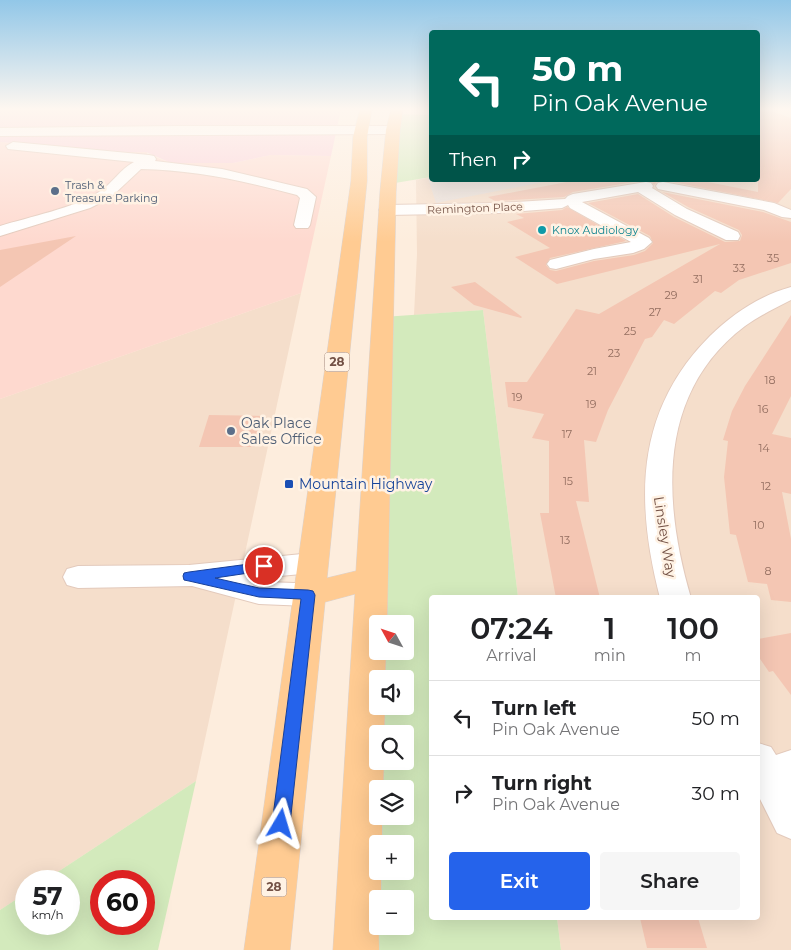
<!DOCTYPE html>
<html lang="en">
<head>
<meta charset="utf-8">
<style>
  body { margin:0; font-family:Montserrat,sans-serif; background:#f6f6f6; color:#202124; height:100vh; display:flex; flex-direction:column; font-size:19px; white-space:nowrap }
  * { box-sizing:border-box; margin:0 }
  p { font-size:16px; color:#757577 }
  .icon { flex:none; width:28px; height:28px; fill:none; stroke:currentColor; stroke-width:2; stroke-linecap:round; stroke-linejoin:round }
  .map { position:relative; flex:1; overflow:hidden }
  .panel { position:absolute; left:429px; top:595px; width:331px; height:325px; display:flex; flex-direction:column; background:#fff; border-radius:5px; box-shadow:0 5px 20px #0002 }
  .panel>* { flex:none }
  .banner { position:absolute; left:429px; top:30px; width:331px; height:152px; border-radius:5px; box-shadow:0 5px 20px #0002; background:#00695c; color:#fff; overflow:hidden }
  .needle { width:32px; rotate:310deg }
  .tools { position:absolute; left:369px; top:615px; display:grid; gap:10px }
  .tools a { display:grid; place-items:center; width:45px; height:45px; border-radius:5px; background:#fff; box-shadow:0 5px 20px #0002; font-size:25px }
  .speed { position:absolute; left:15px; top:870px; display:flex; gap:10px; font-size:25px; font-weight:700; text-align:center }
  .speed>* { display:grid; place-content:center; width:65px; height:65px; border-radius:50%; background:#fff; box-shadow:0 5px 20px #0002; line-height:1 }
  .speed small { font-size:12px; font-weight:400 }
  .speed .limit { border:8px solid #d22; background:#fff; color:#111 }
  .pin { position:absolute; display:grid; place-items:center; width:42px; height:42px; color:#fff; margin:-21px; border:2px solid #fff; border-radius:50%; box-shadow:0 1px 5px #0007 }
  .me { position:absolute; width:55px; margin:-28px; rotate:7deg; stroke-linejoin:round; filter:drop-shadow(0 0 4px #0008) }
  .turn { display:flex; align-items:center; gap:18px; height:105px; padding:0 20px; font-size:22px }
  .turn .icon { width:65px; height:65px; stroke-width:2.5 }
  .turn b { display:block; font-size:35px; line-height:42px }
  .then { display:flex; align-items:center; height:48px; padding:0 20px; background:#0003; gap:10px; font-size:19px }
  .eta { display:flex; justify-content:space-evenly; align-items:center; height:85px; text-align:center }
  .eta b { font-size:30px; font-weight:600; line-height:35px }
  .primary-button { display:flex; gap:10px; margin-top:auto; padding:10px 20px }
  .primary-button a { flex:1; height:58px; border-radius:5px; background:#2563eb; color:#fff; font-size:20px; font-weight:600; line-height:58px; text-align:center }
  .primary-button a+a { background:#f6f6f6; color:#202124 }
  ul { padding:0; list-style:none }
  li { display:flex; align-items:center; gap:15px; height:75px; padding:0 20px; border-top:1px solid #e0e0e0 }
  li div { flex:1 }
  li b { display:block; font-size:19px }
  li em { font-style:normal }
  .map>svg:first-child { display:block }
</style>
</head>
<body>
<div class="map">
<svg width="791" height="950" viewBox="0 0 791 950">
  <rect width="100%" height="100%" fill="#fdeddd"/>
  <g fill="#f5decb">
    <polygon points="758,109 791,109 791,950 561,950 557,918 758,918 758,598 518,597 483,310 414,315 417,254 416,180 431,177 431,180 758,180"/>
    <polygon points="301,293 196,781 44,881 26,881 26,893 0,910 0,399"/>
  </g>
  <polygon fill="#fed9cf" points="0,142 121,152 147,152 147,154 171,163 233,163 271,155 331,156 301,293 0,399"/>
  <polygon fill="#eae0da" points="431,177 431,180 554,180 436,203 428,178"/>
  <polygon fill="#fbcfd9" points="0,109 341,109 331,156 271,155 233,163 171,163 146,152 122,152 0,142"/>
  <g fill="#d3eabc" fill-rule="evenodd">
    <polygon points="396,114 431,115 431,177 389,184"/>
    <path d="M 483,310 L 518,597 L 431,598 L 431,918 L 557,918 L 561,950 L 356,950 L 383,317 ZM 378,624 L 405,624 L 405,651 L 378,651 ZM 378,679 L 405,679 L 405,706 L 378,706 ZM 378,734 L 405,734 L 405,761 L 378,761 ZM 378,789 L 405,789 L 405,816 L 378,816 ZM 378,844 L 405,844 L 405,871 L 378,871 ZM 378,899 L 405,899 L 405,926 L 378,926 Z"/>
    <path d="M 196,781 L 158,950 L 0,950 L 0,910 L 26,893 L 26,924 L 69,924 L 69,881 L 44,881 ZM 101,881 L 144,881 L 144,924 L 101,924 Z"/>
  </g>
  <g fill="#f4c6b3">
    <polygon points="758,109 765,109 791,118 791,189 778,203 663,180 658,181 654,185 651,181 646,180 573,192 564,197 495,201 488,197 577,180 698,180 758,192"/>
    <polygon points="662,192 763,212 791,222 791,263 739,280 721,293 715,291 674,324 664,320 652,337 645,339 608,410 596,442 584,440 589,502 576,501 600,598 556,598 540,513 549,513 549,441 532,438 544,414 508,407 505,382 527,382 576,309 599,314 720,244 557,284 515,257 550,248 507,222 524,218 516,214 562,210 567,207 626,241 550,258 546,265 550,270 556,271 594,261 634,255 645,251 653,243 650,236 588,203 638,194 674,217 725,242 740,241 742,235 739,230 688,207"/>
    <polygon points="76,236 0,287 0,250"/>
    <polygon points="475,282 522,317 521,318 474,305 451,287"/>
    <polygon points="791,315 791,396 772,434 791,438 791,494 782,492 791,539 791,602 771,600 767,584 748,582 736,535 730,534 724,477 728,441 723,440 732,411 745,386"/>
    <polygon points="209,415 263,416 255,447 199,447"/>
    <polygon points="791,633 791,695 773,671 769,672 758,656 758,639"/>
    <polygon points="640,918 698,918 707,948 647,948"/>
  </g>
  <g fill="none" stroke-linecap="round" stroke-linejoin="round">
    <defs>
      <g id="minor">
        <polygon points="177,126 393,126 399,130 393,134 0,136 0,128"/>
        <path d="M 13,142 L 149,155 L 154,156 L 156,159 L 155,161 L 222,169 L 307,189 L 316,197 L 310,225 L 308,228 L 296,228 L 294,225 L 300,198 L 297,195 C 245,181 194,170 141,169 L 110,198 L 90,208 L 0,236 L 0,226 C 29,217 74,208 99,192 C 112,184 120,169 134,162 L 8,149 L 6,146 Z"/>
        <polygon points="646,182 651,183 653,186 652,188 687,209 738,232 740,236 738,240 726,240 675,215 638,192 582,202 649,238 652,242 644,249 633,253 594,259 556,269 550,268 547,264 550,260 594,249 631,242 570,208 568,205 562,208 499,213 387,215 381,213 379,210 381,207 387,205 499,203 565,199 568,196 573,194"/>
        <polygon points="663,182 774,203 791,210 791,218 782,217 764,210 658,189 656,186 658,183"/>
        <path d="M 791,287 L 791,300 C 775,308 759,316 745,326 C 656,393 663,503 691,598 L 660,598 C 635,501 635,411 710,336 C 732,314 761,295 791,287 Z"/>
        <path d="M 312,553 L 322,556 L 327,563 L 322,570 L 312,573 L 248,579 C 272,585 296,580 319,587 L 323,595 L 319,603 L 308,606 L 259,604 L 192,586 L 78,588 L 67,585 L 63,577 L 67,569 L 78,566 L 189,565 Z"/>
        <polygon points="758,743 771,747 776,755 791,750 791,839 777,833 758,795"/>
      </g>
      <polygon id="major" points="360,109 372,109 367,137 367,181 327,578 356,571 380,192 386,130 391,109 403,109 400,130 396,192 387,624 378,624 378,651 386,651 385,679 378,679 378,706 385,706 384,734 378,734 378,761 384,761 383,789 378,789 378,816 382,816 382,844 378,844 378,871 381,871 381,899 378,899 379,950 333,950 355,594 325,602 290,950 244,950 351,181 353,137"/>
    </defs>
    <use href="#minor" stroke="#e3cabc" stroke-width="2"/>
    <use href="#major" stroke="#dbd2cf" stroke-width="1"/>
    <use href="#minor" fill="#fff" fill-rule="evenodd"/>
    <use href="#major" fill="#ffcb92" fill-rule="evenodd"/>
  </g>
  <linearGradient id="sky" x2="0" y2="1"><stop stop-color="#92c7e8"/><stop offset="0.45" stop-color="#fef7f0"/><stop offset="1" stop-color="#fef7f0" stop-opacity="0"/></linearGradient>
  <rect width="791" height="242" fill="url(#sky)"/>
  <polygon fill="#2563eb" stroke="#184099" points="264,562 269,563 271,566 269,570 215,578 259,588 308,590 313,591 315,595 290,824 287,829 281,832 275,829 272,824 301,599 259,597 189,581 184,580 183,576 184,573 189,572"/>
  <g fill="#5c6f8a" stroke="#fff2e4" stroke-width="2">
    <circle cx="55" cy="191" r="5"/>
    <circle cx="231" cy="431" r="5"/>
  </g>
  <circle fill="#0f9aa8" stroke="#fff2e4" stroke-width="2" cx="542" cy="230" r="5"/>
  <rect fill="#1a4fb4" stroke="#fff2e4" stroke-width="2" x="284" y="479" width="10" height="10" rx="2.5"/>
  <g text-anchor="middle" stroke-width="5" stroke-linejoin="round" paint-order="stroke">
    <g font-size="11" fill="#4e5e75" stroke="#fff2e4" text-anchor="start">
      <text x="65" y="189">Trash &amp;<tspan x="65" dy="13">Treasure Parking</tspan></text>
    </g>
    <g font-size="11" fill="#735145" stroke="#fff2e4">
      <text transform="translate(475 208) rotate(-2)" y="4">Remington Place</text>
    </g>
    <g font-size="11" fill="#0d838f" stroke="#fff2e4" text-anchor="start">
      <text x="552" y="234">Knox Audiology</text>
    </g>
    <g font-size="11" fill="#936e60">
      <text x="773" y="262">35</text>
      <text x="739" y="272">33</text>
      <text x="698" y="283">31</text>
      <text x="671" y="299">29</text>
      <text x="655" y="316">27</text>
      <text x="630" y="335">25</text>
      <text x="614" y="357">23</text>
      <text x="592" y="375">21</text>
      <text x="770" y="384">18</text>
      <text x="517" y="401">19</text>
      <text x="591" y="408">19</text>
      <text x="763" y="413">16</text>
      <text x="567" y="438">17</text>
      <text x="764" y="452">14</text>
      <text x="568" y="485">15</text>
      <text x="766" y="490">12</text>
      <text x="759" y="529">10</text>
      <text x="565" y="544">13</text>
      <text x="768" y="575">8</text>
    </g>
    <g fill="#fff2e4" stroke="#9d8175" stroke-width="1">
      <rect x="324.5" y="352.5" width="25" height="19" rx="4"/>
      <rect x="261.5" y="877.5" width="25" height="19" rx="4"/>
    </g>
    <g font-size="12" font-weight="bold" fill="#735145">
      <text x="337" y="366">28</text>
      <text x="274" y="891">28</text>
    </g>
    <g font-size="14" fill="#4e5e75" stroke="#fff2e4" text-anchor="start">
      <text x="241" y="428">Oak Place<tspan x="241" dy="16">Sales Office</tspan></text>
    </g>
    <g font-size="14" fill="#164399" stroke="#fff2e4" text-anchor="start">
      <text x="299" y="489">Mountain Highway</text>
    </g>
    <g font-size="14" fill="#735145" stroke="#fff2e4">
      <text transform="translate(665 537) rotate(81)" y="5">Linsley Way</text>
    </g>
  </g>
</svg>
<div class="tools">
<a><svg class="needle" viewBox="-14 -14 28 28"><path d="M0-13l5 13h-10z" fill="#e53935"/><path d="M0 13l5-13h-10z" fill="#757577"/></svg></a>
<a><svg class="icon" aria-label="sound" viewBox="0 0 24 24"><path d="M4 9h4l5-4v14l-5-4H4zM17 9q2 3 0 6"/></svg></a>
<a><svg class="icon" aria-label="search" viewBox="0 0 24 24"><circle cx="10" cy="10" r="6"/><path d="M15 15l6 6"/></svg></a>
<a><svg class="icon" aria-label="layers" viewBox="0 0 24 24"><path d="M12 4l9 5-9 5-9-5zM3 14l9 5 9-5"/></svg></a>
<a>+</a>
<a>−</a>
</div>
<div class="speed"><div>57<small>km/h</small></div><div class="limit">60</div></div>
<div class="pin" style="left:264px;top:566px;background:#d93025"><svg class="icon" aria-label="arrive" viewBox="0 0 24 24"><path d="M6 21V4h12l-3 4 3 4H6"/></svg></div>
<svg class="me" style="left:281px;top:824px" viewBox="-20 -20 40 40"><path d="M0-17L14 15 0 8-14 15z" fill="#2563eb" stroke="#fff" stroke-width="4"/></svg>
<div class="banner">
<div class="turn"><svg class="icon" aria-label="left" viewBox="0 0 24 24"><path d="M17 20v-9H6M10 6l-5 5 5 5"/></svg><div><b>50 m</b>Pin Oak Avenue</div></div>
<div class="then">Then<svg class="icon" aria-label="right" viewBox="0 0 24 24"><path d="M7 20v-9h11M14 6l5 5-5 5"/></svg></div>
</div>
<section class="panel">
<div class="eta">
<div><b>07:24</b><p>Arrival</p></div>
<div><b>1</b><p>min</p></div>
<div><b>100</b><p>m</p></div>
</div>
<ul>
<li><svg class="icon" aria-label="left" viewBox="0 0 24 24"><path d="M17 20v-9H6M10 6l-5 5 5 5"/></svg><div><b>Turn left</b><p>Pin Oak Avenue</p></div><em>50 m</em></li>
<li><svg class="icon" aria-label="right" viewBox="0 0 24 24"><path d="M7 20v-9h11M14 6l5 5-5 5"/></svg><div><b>Turn right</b><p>Pin Oak Avenue</p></div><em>30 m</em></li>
</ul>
<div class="primary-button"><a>Exit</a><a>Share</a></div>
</section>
</div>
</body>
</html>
